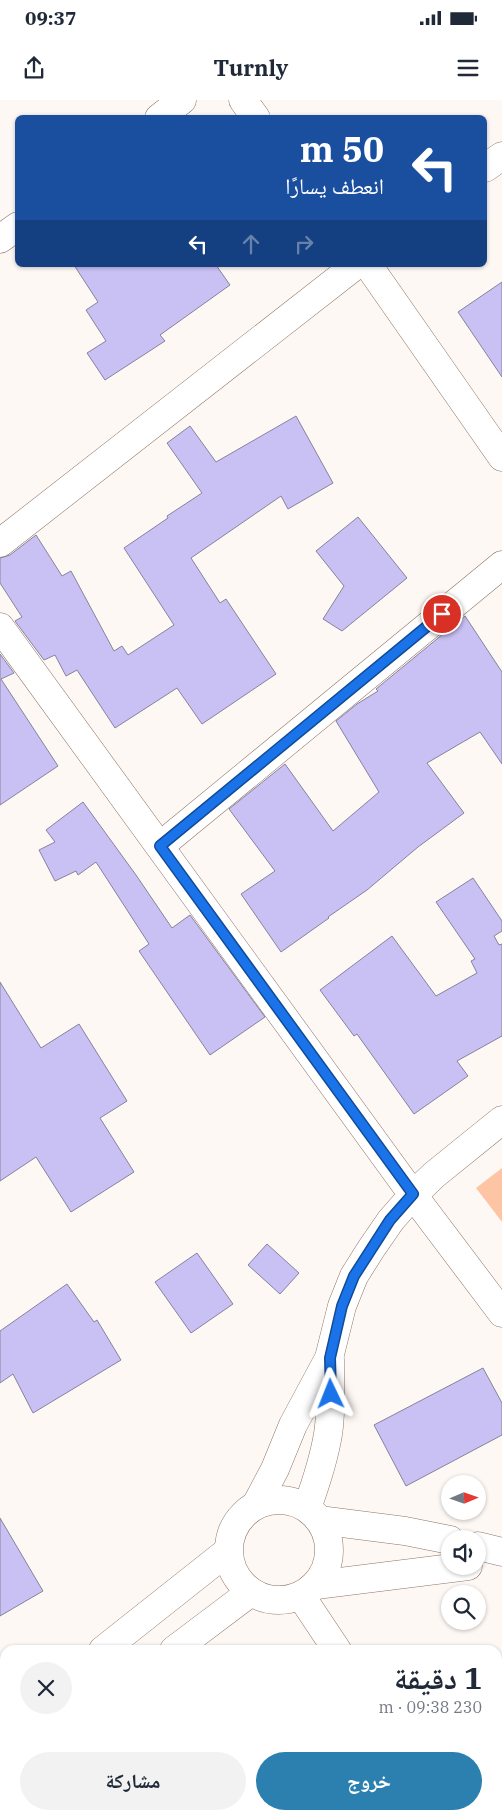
<!DOCTYPE html>
<html lang="ar">
<head>
<meta charset="utf-8">
<style>
  body { margin:0; font-family:"IBM Plex Serif","Noto Naskh Arabic",serif; background:#f2f2f3; color:#1f2937; direction:rtl; height:100vh; display:flex; flex-direction:column; font-size:19px; white-space:nowrap }
  * { box-sizing:border-box; margin:0 }
  p { font-size:16px; color:#747a83 }
  .icon { flex:none; width:28px; height:28px; fill:none; stroke:currentColor; stroke-width:2; stroke-linecap:round; stroke-linejoin:round }
  .map { position:relative; flex:1; overflow:hidden; direction:ltr }
  .details { position:absolute; left:0px; top:1545px; width:502px; height:175px; display:flex; flex-direction:column; background:#fff; border-radius:15px 15px 0 0; box-shadow:0 1px 4px #0004; direction:rtl }
  .details>* { flex:none }
  .top-card { position:absolute; left:15px; top:15px; width:472px; height:152px; border-radius:8px; box-shadow:0 1px 4px #0004; direction:rtl; background:#1a4fa0; color:#fff; overflow:hidden }
  .needle { width:32px; rotate:88deg }
  .controls { position:absolute; left:441px; top:1375px; display:grid; gap:10px }
  .controls a { display:grid; place-items:center; width:45px; height:45px; border-radius:50%; background:#fff; box-shadow:0 1px 4px #0004; font-size:25px }
  .pin { position:absolute; display:grid; place-items:center; width:42px; height:42px; color:#fff; margin:-21px; border:2px solid #fff; border-radius:50%; box-shadow:0 1px 5px #0007 }
  .me { position:absolute; width:55px; margin:-28px; rotate:358deg; stroke-linejoin:round; filter:drop-shadow(0 0 4px #0008) }
  .turn { display:flex; align-items:center; gap:18px; height:105px; padding:0 20px; font-size:22px }
  .turn .icon { width:65px; height:65px; stroke-width:2.5 }
  .turn b { display:block; font-size:35px; line-height:42px }
  .lanes { display:flex; align-items:center; height:48px; padding:0 20px; background:#0003; justify-content:center; gap:25px; direction:ltr }
  .lanes .off { opacity:.35 }
  .round { display:grid; place-items:center; flex:none; width:52px; height:52px; border-radius:26px; background:#f2f2f3 }
  .overview { display:flex; align-items:center; justify-content:space-between; height:85px; padding:0 20px }
  h1 { font-size:30px; font-weight:700; line-height:38px }
  .cta { display:flex; gap:10px; margin-top:auto; padding:10px 20px }
  .cta a { flex:1; height:58px; border-radius:30px; background:#2b80b0; color:#fff; font-size:20px; font-weight:700; line-height:58px; text-align:center }
  .cta a+a { background:#f2f2f3; color:#1f2937 }
  .status { display:flex; justify-content:space-between; align-items:center; height:35px; padding:0 25px; background:#fff; direction:ltr }
  .status svg { height:14px; fill:currentColor }
  header { display:flex; justify-content:space-between; align-items:center; height:65px; padding:0 20px; background:#fff; font-size:22px; font-weight:700 }
  .map>svg:first-child { display:block }
</style>
</head>
<body>
<div class="status"><b>09:37</b><svg viewBox="0 0 49 12"><path d="M0 12V9h3v3zM5 12V6h3v6zM10 12V3h3v9zM15 12V0h3v12zM26 1h20v11H26zM47 4h2v5h-2z"/></svg></div>
<header><svg class="icon" aria-label="menu" viewBox="0 0 24 24"><path d="M4 6h16M4 12h16M4 18h16"/></svg>Turnly<svg class="icon" aria-label="share" viewBox="0 0 24 24"><path d="M12 15V3M7 8l5-5 5 5M5 13v7h14v-7"/></svg></header>
<div class="map">
<svg width="502" height="1720" viewBox="0 0 502 1720">
  <rect width="100%" height="100%" fill="#fef8f5"/>
  <g fill="#fec5a5">
    <polygon points="502,1068 502,1122 476,1088"/>
    <polygon points="502,1567 502,1683 498,1677 498,1571"/>
  </g>
  <g fill="#c9c0f4" stroke="#87829d">
    <polygon points="74,165 216,165 230,185 160,235 165,241 105,280 87,253 106,241 86,210 98,202"/>
    <polygon points="502,182 502,277 458,212"/>
    <polygon points="296,316 333,383 288,409 281,396 191,458 220,503 226,499 276,574 202,624 177,588 115,628 77,570 66,576 55,555 44,560 15,521 22,517 0,483 0,458 10,455 36,435 62,476 71,471 114,551 122,546 128,555 174,525 124,448 168,418 167,416 202,393 167,343 190,326 216,362"/>
    <polygon points="358,417 407,478 342,531 323,519 344,486 316,451"/>
    <polygon points="465,516 502,572 502,664 480,632 427,663 464,713 418,747 367,790 328,817 329,818 281,852 241,794 275,771 229,709 285,664 333,731 379,692 336,621 357,604 378,591 376,589"/>
    <polygon points="0,554 14,573 1,579 58,666 0,705"/>
    <polygon points="83,702 136,775 172,828 190,815 265,917 210,955 139,851 149,844 96,762 78,775 76,771 55,781 39,750 55,742 46,730"/>
    <polygon points="473,778 502,821 502,831 494,836 499,845 502,844 502,936 457,961 468,976 414,1014 357,934 354,936 320,890 392,836 436,896 477,873 471,861 475,859 436,802"/>
    <polygon points="0,882 41,948 79,924 127,1001 100,1018 134,1072 71,1112 36,1057 0,1081"/>
    <polygon points="267,1144 299,1173 280,1194 248,1165"/>
    <polygon points="197,1153 233,1204 191,1233 155,1182"/>
    <polygon points="67,1184 94,1222 97,1220 121,1260 33,1313 13,1274 0,1283 0,1231"/>
    <polygon points="483,1268 502,1303 502,1335 406,1386 374,1325"/>
    <polygon points="0,1418 43,1491 0,1516"/>
  </g>
  <g fill="none" stroke-linecap="round" stroke-linejoin="round">
    <defs>
      <g id="street">
        <polyline points="243,0 256,18"/>
        <polyline points="159,18 182,0"/>
        <polyline points="485,68 502,56"/>
        <polyline points="0,139 18,126"/>
        <polyline points="368,165 502,357"/>
        <polyline points="0,443 356,165"/>
        <polyline points="0,527 413,1095 502,1213"/>
        <polyline points="160,746 502,465"/>
        <polyline points="319,1420 405,1431 450,1440"/>
        <polyline points="478,1446 502,1452"/>
        <polyline points="316,1485 468,1466"/>
        <polyline points="301,1496 337,1550"/>
        <polyline points="447,1715 450,1720"/>
        <polyline points="137,1720 144,1715"/>
      </g>
      <g id="secondary">
        <circle cx="279" cy="1450" r="50"/>
        <polyline points="256,1405 275,1369 293,1325 329,1258 342,1206 354,1176 371,1149 391,1120 413,1095 434,1075 502,1020"/>
        <path d="M 307,1408 C 316,1383 324,1359 328,1334 C 332,1309 330,1284 330,1260"/>
        <polyline points="103,1550 228,1451"/>
        <polyline points="174,1550 251,1492"/>
        <polyline points="0,1628 5,1624"/>
        <polyline points="0,1675 5,1671"/>
      </g>
    </defs>
    <use href="#street" stroke="#8f7566" stroke-width="29"/>
    <use href="#secondary" stroke="#8f7566" stroke-width="29"/>
    <use href="#street" stroke="#fff" stroke-width="28"/>
    <use href="#secondary" stroke="#fff" stroke-width="28"/>
  </g>
  <g fill="none" stroke-linecap="round" stroke-linejoin="round">
    <defs>
      <polyline id="route" points="331,1294 330,1258 342,1206 354,1176 390,1120 413,1094 160,746 442,514"/>
    </defs>
    <use href="#route" stroke="#114b97" stroke-width="12"/>
    <use href="#route" stroke="#1a73e8" stroke-width="9"/>
  </g>
</svg>
<div class="controls">
<a><svg class="needle" viewBox="-14 -14 28 28"><path d="M0-13l5 13h-10z" fill="#e53935"/><path d="M0 13l5-13h-10z" fill="#747a83"/></svg></a>
<a><svg class="icon" aria-label="sound" viewBox="0 0 24 24"><path d="M4 9h4l5-4v14l-5-4H4zM17 9q2 3 0 6"/></svg></a>
<a><svg class="icon" aria-label="search" viewBox="0 0 24 24"><circle cx="10" cy="10" r="6"/><path d="M15 15l6 6"/></svg></a>
</div>
<div class="pin" style="left:442px;top:514px;background:#d93025"><svg class="icon" aria-label="arrive" viewBox="0 0 24 24"><path d="M6 21V4h12l-3 4 3 4H6"/></svg></div>
<svg class="me" style="left:331px;top:1294px" viewBox="-20 -20 40 40"><path d="M0-17L14 15 0 8-14 15z" fill="#1a73e8" stroke="#fff" stroke-width="4"/></svg>
<div class="top-card">
<div class="turn"><svg class="icon" aria-label="left" viewBox="0 0 24 24"><path d="M17 20v-9H6M10 6l-5 5 5 5"/></svg><div><b>50 m</b>انعطف يسارًا</div></div>
<div class="lanes"><svg class="icon" aria-label="left" viewBox="0 0 24 24"><path d="M17 20v-9H6M10 6l-5 5 5 5"/></svg><svg class="icon off" aria-label="ahead" viewBox="0 0 24 24"><path d="M12 20V5M6 11l6-6 6 6"/></svg><svg class="icon off" aria-label="right" viewBox="0 0 24 24"><path d="M7 20v-9h11M14 6l5 5-5 5"/></svg></div>
</div>
<section class="details">
<div class="overview"><div><h1>1 دقيقة</h1><p>230 m · 09:38</p></div><a class="round"><svg class="icon" aria-label="close" viewBox="0 0 24 24"><path d="M6 6l12 12M18 6L6 18"/></svg></a></div>
<div class="cta"><a>خروج</a><a>مشاركة</a></div>
</section>
</div>
</body>
</html>
